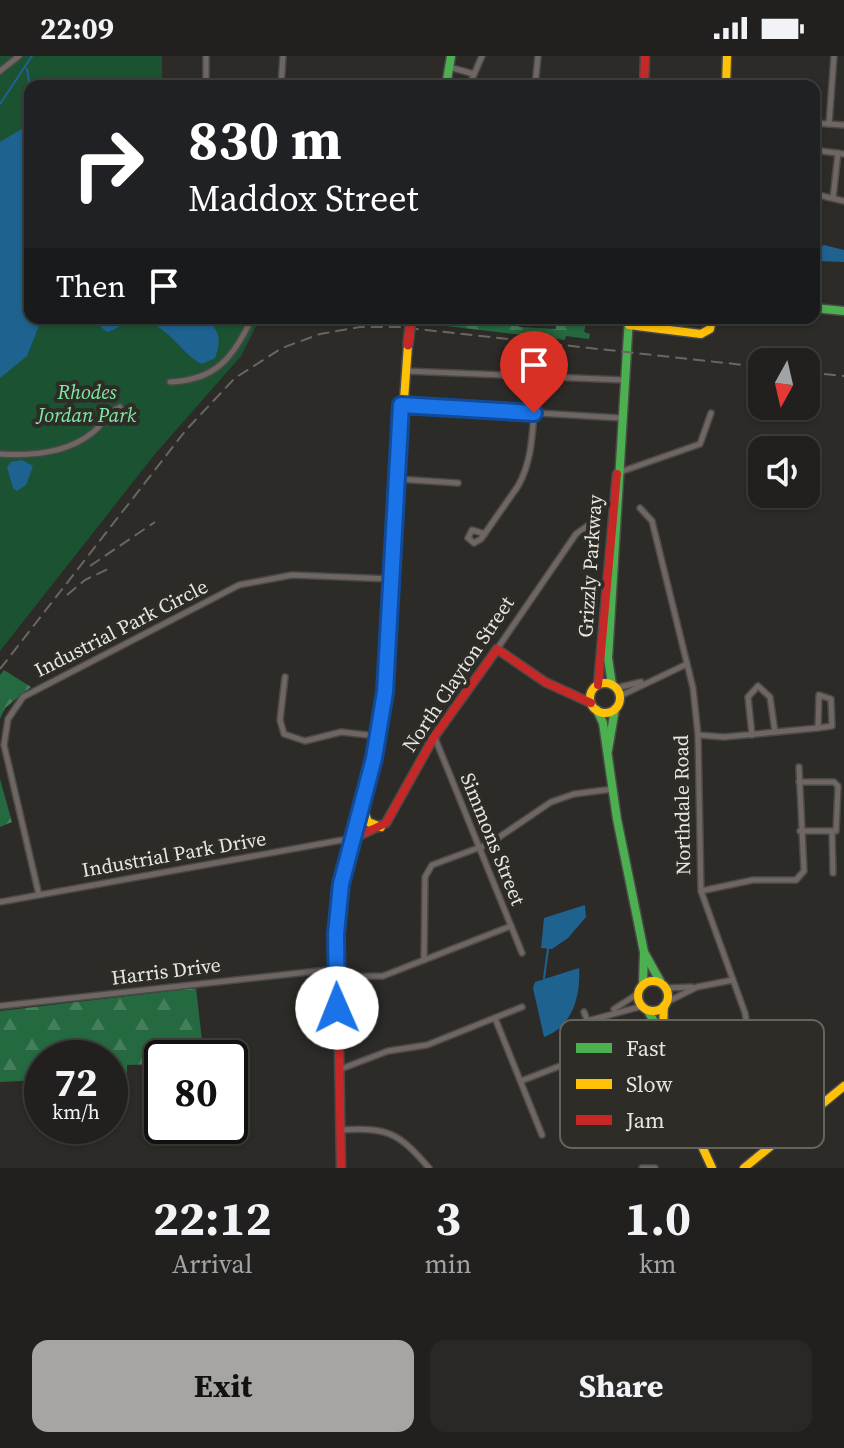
<!DOCTYPE html>
<html lang="en">
<head>
<meta charset="utf-8">
<style>
  body { margin:0; font-family:"Source Serif 4",serif; background:#292827; color:#f1f3f6; height:100vh; display:flex; flex-direction:column; font-size:30px; white-space:nowrap }
  * { box-sizing:border-box; margin:0 }
  p { font-size:26px; color:#a2a3a4 }
  .icon { flex:none; width:44px; height:44px; fill:none; stroke:currentColor; stroke-width:2; stroke-linecap:round; stroke-linejoin:round }
  .map { position:relative; height:1112px; overflow:hidden }
  .panel { display:flex; flex-direction:column; background:#21201e; flex:1 }
  .panel>* { flex:none }
  .top-card { position:absolute; left:24px; top:24px; width:796px; height:244px; border-radius:16px; box-shadow:0 2px 6px #0004,0 0 0 2px #3e3e3c; background:#202124; color:#fff; overflow:hidden }
  .needle { width:52px; rotate:188deg }
  .buttons { position:absolute; left:748px; top:292px; display:grid; gap:16px }
  .buttons a { display:grid; place-items:center; width:72px; height:72px; border-radius:16px; background:#21201e; box-shadow:0 2px 6px #0004,0 0 0 2px #3e3e3c; font-size:40px }
  .speed { position:absolute; left:24px; top:984px; display:flex; gap:16px; font-size:40px; font-weight:700; text-align:center }
  .speed>* { display:grid; place-content:center; width:104px; height:104px; border-radius:50%; background:#21201e; box-shadow:0 2px 6px #0004,0 0 0 2px #3e3e3c; line-height:1 }
  .speed small { font-size:20px; font-weight:400 }
  .speed .limit { border:4px solid #111; border-radius:12px; background:#fff; color:#111 }
  .pin { position:absolute; display:grid; place-items:center; width:68px; height:68px; color:#fff; margin:-82px -34px; border-radius:50% 50% 50% 0; rotate:-45deg; box-shadow:0 0 8px #0007 }
  .pin .icon { rotate:45deg }
  .me { position:absolute; width:88px; margin:-44px; rotate:359deg; stroke-linejoin:round; filter:drop-shadow(0 0 6px #0008) }
  .turn { display:flex; align-items:center; gap:28px; height:168px; padding:0 32px; font-size:36px }
  .turn .icon { width:104px; height:104px; stroke-width:2.5 }
  .turn b { display:block; font-size:56px; line-height:68px }
  .then { display:flex; align-items:center; height:76px; padding:0 32px; background:#0003; gap:16px; font-size:30px }
  .eta { display:flex; justify-content:space-evenly; align-items:center; height:136px; text-align:center }
  .eta b { font-size:48px; font-weight:700; line-height:56px }
  .button { display:flex; gap:16px; margin-top:auto; padding:16px 32px }
  .button a { flex:1; height:92px; border-radius:16px; background:#a6a5a2; color:#111; font-size:32px; font-weight:700; line-height:92px; text-align:center }
  .button a+a { background:#292827; color:#f1f3f6 }
  .status { display:flex; justify-content:space-between; align-items:center; height:56px; padding:0 40px; background:#21201e; direction:ltr }
  .status svg { height:22px; fill:currentColor }
  .map>svg:first-child { display:block }
</style>
</head>
<body>
<div class="status"><b>22:09</b><svg viewBox="0 0 49 12"><path d="M0 12V9h3v3zM5 12V6h3v6zM10 12V3h3v9zM15 12V0h3v12zM26 1h20v11H26zM47 4h2v5h-2z"/></svg></div>
<div class="map">
<svg width="844" height="1112" viewBox="0 0 844 1112">
  <defs>
    <pattern id="forest-firs" width="22" height="20" patternUnits="userSpaceOnUse" patternTransform="scale(2)"><rect width="22" height="20" fill="#256940"/><path d="M5 1l3.5 6h-7zM16 11l3.5 6h-7z" fill="#457e5b"/></pattern>
  </defs>
  <rect width="100%" height="100%" fill="#2c2b28"/>
  <g fill="url(#forest-firs)">
    <polygon points="422,262 495,266 494,263 511,262 511,266 520,271 556,273 555,262 568,266 587,262 584,276 590,278 589,283 566,280 565,284 421,267"/>
    <polygon points="4,614 31,631 5,652 0,663 0,619"/>
    <polygon points="0,723 12,766 0,771"/>
    <polygon points="196,932 204,1002 162,1002 162,1008 127,1009 127,1022 110,1023 110,1002 42,1002 42,1024 0,1026 0,955"/>
  </g>
  <polygon fill="#1b5332" points="0,0 162,0 162,30 30,30 30,262 260,262 241,300 155,398 0,595"/>
  <g fill="#1e6290">
    <polygon points="30,68 30,262 42,262 27,300 0,322 0,86"/>
    <polygon points="824,189 844,194 844,206 816,205 818,192"/>
    <path d="M 90,262 L 208,262 C 219,277 222,283 215,302 L 202,308 C 182,300 165,263 136,264 C 127,264 117,274 107,276 Z"/>
    <polygon points="22,404 33,410 26,429 17,435 13,432 7,411 11,406"/>
    <polygon points="585,849 586,861 568,882 552,893 541,892 544,862"/>
    <path d="M 579,912 C 581,938 573,971 544,981 L 533,932 L 535,926 Z"/>
  </g>
  <g fill="none" stroke-linecap="round" stroke-linejoin="round">
    <g stroke="#1e6290" stroke-width="2">
      <polyline points="27,13 30,31"/>
      <polyline points="0,48 32,0"/>
      <polyline points="544,922 548,893"/>
    </g>
    <defs>
      <g id="street">
        <polyline points="206,0 206,30"/>
        <polyline points="449,11 474,18"/>
        <polyline points="0,15 19,0"/>
        <polyline points="281,30 283,0"/>
        <polyline points="469,30 482,0"/>
        <polyline points="535,30 538,0"/>
        <polyline points="814,67 844,69"/>
        <polyline points="829,68 834,0"/>
        <polyline points="814,94 844,98"/>
        <polyline points="814,138 844,145"/>
        <polyline points="833,142 838,97"/>
        <polyline points="405,315 624,324"/>
        <path d="M 170,326 C 216,324 233,302 252,262"/>
        <polyline points="402,349 621,362"/>
        <path d="M 0,398 C 31,400 67,397 92,377 C 103,369 107,356 120,351"/>
        <polyline points="620,416 700,388 711,357"/>
        <polyline points="397,423 458,427"/>
        <polyline points="640,452 652,465 693,632 698,679 701,835 745,957 768,1092"/>
        <path d="M 485,478 L 472,474 L 468,482 L 474,487 L 481,483 L 518,430 C 531,407 532,383 534,357"/>
        <polyline points="497,593 576,478 590,468"/>
        <polyline points="285,621 280,664 284,678 305,685 341,676 377,680"/>
        <polyline points="616,632 641,626"/>
        <polygon points="819,639 831,643 832,670 818,672"/>
        <polyline points="620,640 687,608"/>
        <polyline points="698,679 724,681 818,672"/>
        <polyline points="752,679 748,641 758,630 770,641 775,676"/>
        <polyline points="435,682 522,897"/>
        <polyline points="799,726 834,726 838,730 836,775 800,775"/>
        <polyline points="832,776 833,817"/>
        <polyline points="701,835 753,824 796,824 804,815 799,711"/>
        <polyline points="39,839 4,689 8,663 23,641 239,529 292,519 392,523"/>
        <polyline points="0,846 353,782"/>
        <polyline points="424,904 425,821 432,809 489,788 551,746 574,738 613,733"/>
        <polyline points="338,921 383,920 511,870"/>
        <polyline points="665,932 692,931"/>
        <polyline points="667,946 697,931 733,924"/>
        <polyline points="0,950 336,913"/>
        <polyline points="614,953 639,937"/>
        <polyline points="584,956 634,1084"/>
        <polyline points="495,962 542,1079"/>
        <polyline points="587,965 643,950"/>
        <polyline points="338,1014 388,995 427,989 522,951"/>
        <polyline points="521,1025 599,995"/>
        <path d="M 341,1074 C 388,1071 399,1077 429,1112"/>
        <polyline points="642,1112 655,1112"/>
      </g>
      <g id="fast">
        <polyline points="446,30 451,0"/>
        <polyline points="814,252 844,255"/>
        <polyline points="612,629 608,602 629,262"/>
        <polyline points="597,654 603,667 617,763 644,896 643,929"/>
        <polyline points="608,694 615,653"/>
        <polyline points="645,898 660,925"/>
        <polyline points="648,955 664,983"/>
      </g>
      <g id="slow">
        <polyline points="726,30 727,0"/>
        <polyline points="629,269 701,278 710,273 712,262"/>
        <polyline points="396,454 408,289"/>
        <circle cx="605" cy="642" r="15"/>
        <polyline points="363,753 368,766 381,771"/>
        <circle cx="653" cy="940" r="15"/>
        <path d="M 664,950 C 659,1008 689,1061 712,1112"/>
        <polyline points="744,1112 844,1030"/>
      </g>
      <g id="jam">
        <polyline points="644,30 645,0"/>
        <polyline points="598,629 617,418"/>
        <polyline points="354,782 386,767 434,681 497,593 545,626 591,647"/>
        <polyline points="341,1112 337,868 385,636 396,454"/>
      </g>
    </defs>
    <use href="#street" stroke="#494947" stroke-width="8"/>
    <use href="#fast" stroke="#494947" stroke-width="11"/>
    <use href="#slow" stroke="#494947" stroke-width="11"/>
    <use href="#jam" stroke="#494947" stroke-width="11"/>
    <use href="#street" stroke="#6f6563" stroke-width="5"/>
    <use href="#fast" stroke="#4caf50" stroke-width="8"/>
    <use href="#slow" stroke="#ffc107" stroke-width="8"/>
    <use href="#jam" stroke="#c62828" stroke-width="8"/>
    <g stroke="#6b6664" stroke-width="2" stroke-dasharray="12 6" stroke-linecap="butt">
      <polyline points="806,316 844,320"/>
      <polyline points="90,510 155,466"/>
      <polyline points="67,539 85,524 112,511"/>
      <polyline points="0,613 186,374 235,322 282,292 320,278 360,271 399,271 762,311"/>
    </g>
    <defs>
      <polyline id="jam-bridge" points="408,289 411,262"/>
    </defs>
    <use href="#jam-bridge" stroke="#494947" stroke-width="12" stroke-linecap="butt"/>
    <use href="#jam-bridge" stroke="#c62828" stroke-width="9"/>
  </g>
  <g fill="none" stroke-linecap="round" stroke-linejoin="round">
    <defs>
      <polyline id="route" points="337,952 336,878 341,828 374,702 385,636 401,349 534,357"/>
    </defs>
    <use href="#route" stroke="#114b97" stroke-width="20"/>
    <use href="#route" stroke="#1a73e8" stroke-width="14"/>
  </g>
  <g text-anchor="middle" stroke-width="8" stroke-linejoin="round" paint-order="stroke">
    <g font-size="20" font-style="italic" fill="#81e8a4" stroke="#2d2c27">
      <text x="87" y="343">Rhodes<tspan x="87" dy="23">Jordan Park</tspan></text>
    </g>
    <g font-size="20" fill="#e7e6e3" stroke="#2d2c27">
      <text transform="translate(590 510) rotate(-86)" y="7">Grizzly Parkway</text>
      <text transform="translate(121 572) rotate(-27)" y="7">Industrial Park Circle</text>
      <text transform="translate(458 618) rotate(-56)" y="7">North Clayton Street</text>
      <text transform="translate(682 749) rotate(-91)" y="7">Northdale Road</text>
      <text transform="translate(493 783) rotate(68)" y="7">Simmons Street</text>
      <text transform="translate(174 798) rotate(-10)" y="7">Industrial Park Drive</text>
      <text transform="translate(166 915) rotate(-7)" y="7">Harris Drive</text>
    </g>
  </g>
  <rect x="560" y="964" width="264" height="128" rx="12" fill="#2d2c27" stroke="#65645f" stroke-width="2"/>
  <rect x="576" y="987" width="36" height="10" fill="#4caf50"/>
  <rect x="576" y="1023" width="36" height="10" fill="#ffc107"/>
  <rect x="576" y="1059" width="36" height="10" fill="#c62828"/>
  <g font-size="22" fill="#e7e6e3">
    <text x="626" y="1000">Fast</text>
    <text x="626" y="1036">Slow</text>
    <text x="626" y="1072">Jam</text>
  </g>
</svg>
<div class="buttons">
<a><svg class="needle" viewBox="-14 -14 28 28"><path d="M0-13l5 13h-10z" fill="#e53935"/><path d="M0 13l5-13h-10z" fill="#a2a3a4"/></svg></a>
<a><svg class="icon" aria-label="sound" viewBox="0 0 24 24"><path d="M4 9h4l5-4v14l-5-4H4zM17 9q2 3 0 6"/></svg></a>
</div>
<div class="speed"><div>72<small>km/h</small></div><div class="limit">80</div></div>
<div class="pin" style="left:534px;top:357px;background:#d93025"><svg class="icon" aria-label="arrive" viewBox="0 0 24 24"><path d="M6 21V4h12l-3 4 3 4H6"/></svg></div>
<svg class="me" style="left:337px;top:952px" viewBox="-20 -20 40 40"><circle r="19" fill="#fff"/><path d="M0-13L10 11 0 6-10 11z" fill="#1a73e8"/></svg>
<div class="top-card">
<div class="turn"><svg class="icon" aria-label="right" viewBox="0 0 24 24"><path d="M7 20v-9h11M14 6l5 5-5 5"/></svg><div><b>830 m</b>Maddox Street</div></div>
<div class="then">Then<svg class="icon" aria-label="arrive" viewBox="0 0 24 24"><path d="M6 21V4h12l-3 4 3 4H6"/></svg></div>
</div>
</div>
<section class="panel">
<div class="eta">
<div><b>22:12</b><p>Arrival</p></div>
<div><b>3</b><p>min</p></div>
<div><b>1.0</b><p>km</p></div>
</div>
<div class="button"><a>Exit</a><a>Share</a></div>
</section>
</body>
</html>
